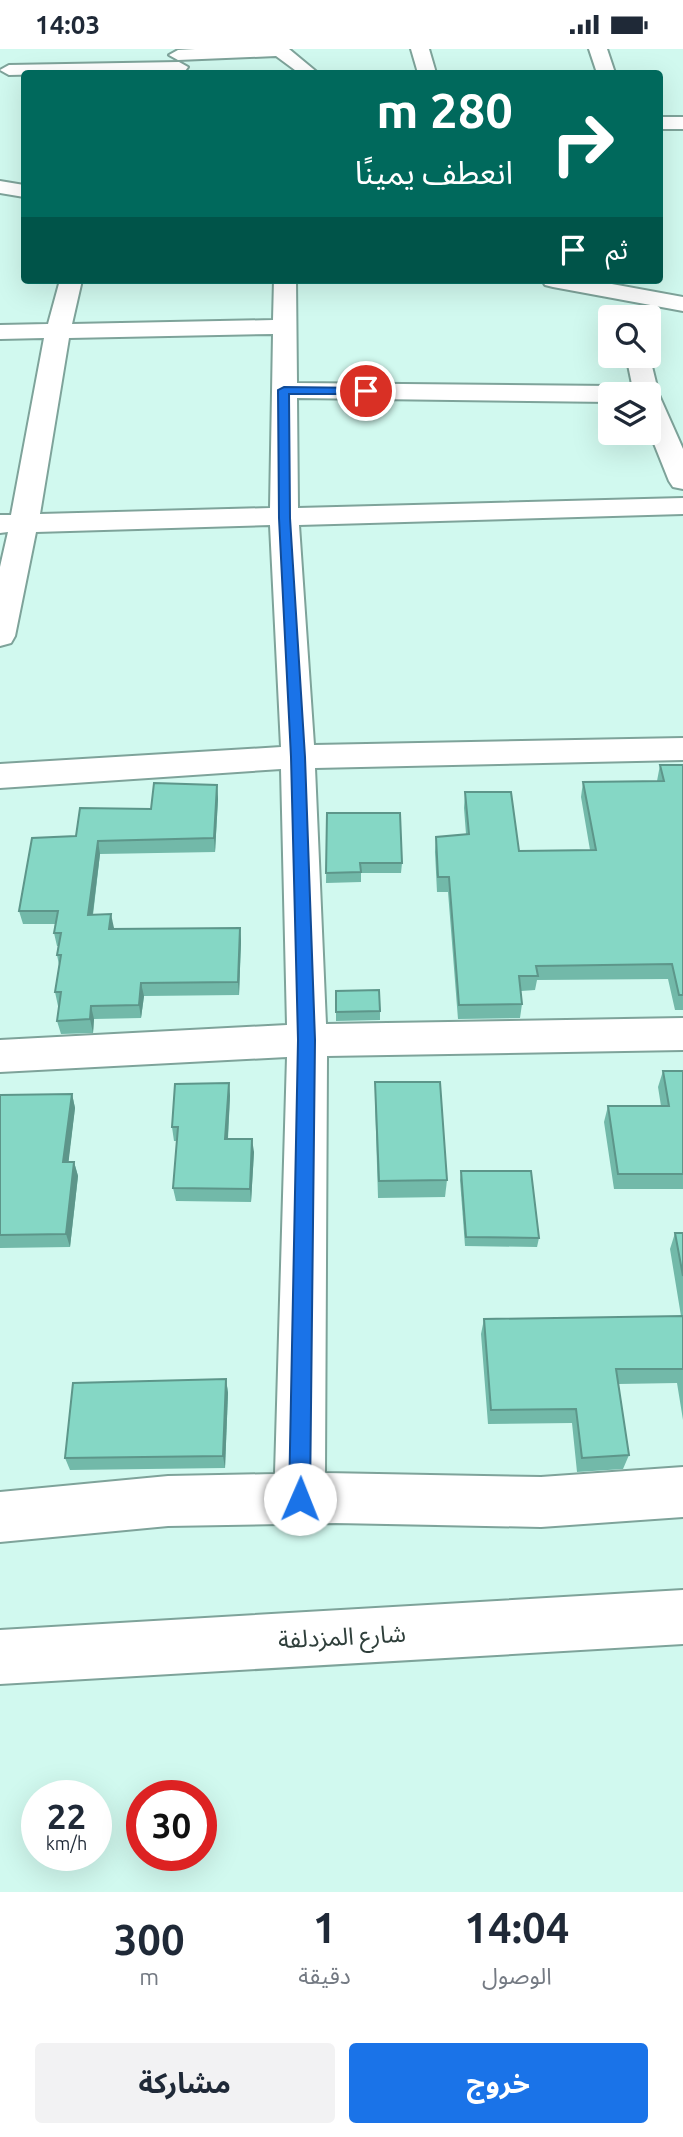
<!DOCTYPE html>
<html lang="ar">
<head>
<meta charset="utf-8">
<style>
  body { margin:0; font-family:Ubuntu,"Noto Sans Arabic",sans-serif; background:#f2f2f3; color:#1f2937; direction:rtl; height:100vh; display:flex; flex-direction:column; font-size:26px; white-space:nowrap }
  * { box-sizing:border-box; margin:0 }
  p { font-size:23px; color:#747a83 }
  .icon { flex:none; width:38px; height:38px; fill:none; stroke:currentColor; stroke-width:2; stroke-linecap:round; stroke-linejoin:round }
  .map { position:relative; height:1843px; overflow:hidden; direction:ltr }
  .panel { display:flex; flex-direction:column; background:#fff; flex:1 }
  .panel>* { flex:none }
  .hud { position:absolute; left:21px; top:21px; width:642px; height:214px; border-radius:7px; box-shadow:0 7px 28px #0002; direction:rtl; background:#00695c; color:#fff; overflow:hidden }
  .buttons { position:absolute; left:598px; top:256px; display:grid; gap:14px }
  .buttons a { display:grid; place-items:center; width:63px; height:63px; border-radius:7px; background:#fff; box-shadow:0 7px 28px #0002; font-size:35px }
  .speed { position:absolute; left:21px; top:1731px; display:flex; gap:14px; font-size:35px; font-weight:700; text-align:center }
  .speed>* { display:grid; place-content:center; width:91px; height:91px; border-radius:50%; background:#fff; box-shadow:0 7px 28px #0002; line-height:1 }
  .speed small { font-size:18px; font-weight:400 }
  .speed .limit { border:10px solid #d22; background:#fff; color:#111 }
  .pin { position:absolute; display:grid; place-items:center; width:60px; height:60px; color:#fff; margin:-30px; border:4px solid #fff; border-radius:50%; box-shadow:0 2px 7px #0007 }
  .me { position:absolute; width:77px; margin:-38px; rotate:1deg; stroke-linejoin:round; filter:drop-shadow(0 0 5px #0008) }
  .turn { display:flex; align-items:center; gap:24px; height:147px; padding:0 35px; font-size:32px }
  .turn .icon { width:91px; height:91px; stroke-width:2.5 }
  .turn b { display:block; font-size:49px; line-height:60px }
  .then { display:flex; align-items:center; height:66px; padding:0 35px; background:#0003; gap:14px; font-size:26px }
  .eta { display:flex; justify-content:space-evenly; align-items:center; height:119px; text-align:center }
  .eta b { font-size:42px; font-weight:700; line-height:49px }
  .button { display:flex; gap:14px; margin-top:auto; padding:14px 35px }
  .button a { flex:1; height:80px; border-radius:7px; background:#1a73e8; color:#fff; font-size:28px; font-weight:700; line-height:80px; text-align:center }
  .button a+a { background:#f2f2f3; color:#1f2937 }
  .status { display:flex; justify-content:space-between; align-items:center; height:49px; padding:0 35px; background:#fff; direction:ltr }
  .status svg { height:19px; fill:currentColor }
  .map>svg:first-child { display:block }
</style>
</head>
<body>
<div class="status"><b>14:03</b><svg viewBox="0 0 49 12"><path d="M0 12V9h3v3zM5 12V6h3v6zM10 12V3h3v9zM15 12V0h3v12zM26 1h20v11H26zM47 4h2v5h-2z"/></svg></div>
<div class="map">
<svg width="683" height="1843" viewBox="0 0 683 1843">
  <rect width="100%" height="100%" fill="#d1f9ef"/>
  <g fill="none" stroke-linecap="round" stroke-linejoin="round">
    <defs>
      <g id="minor">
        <polygon points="195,0 289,0 318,24 299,24 276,7 178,11 169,6 178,1"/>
        <polygon points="411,0 429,0 436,24 418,24"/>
        <polygon points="589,0 607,0 615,24 597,24"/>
        <polygon points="179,13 188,18 185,22 9,26 0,21 9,16"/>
        <rect x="660" y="68" width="23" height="12"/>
        <polygon points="0,132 24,136 24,148 0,144"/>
        <path d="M 60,231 L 82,231 L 72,275 L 273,271 L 274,231 L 296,231 L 297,334 L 613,337 L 622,340 L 626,345 L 611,345 L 611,353 L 297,349 L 298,459 L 683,449 L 683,465 L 299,476 L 314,696 L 683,689 L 683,711 L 315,719 L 326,975 L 683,969 L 683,1001 L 327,1007 L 325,1424 L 541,1428 L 683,1418 L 683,1468 L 541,1478 L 336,1474 L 168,1477 L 0,1493 L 0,1443 L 168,1427 L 275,1425 L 287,1008 L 0,1023 L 0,991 L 287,976 L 281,720 L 0,739 L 0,715 L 281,698 L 270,476 L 36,483 L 15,587 L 11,594 L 0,597 L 0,518 L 8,483 L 0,484 L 0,466 L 11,466 L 44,289 L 0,290 L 0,276 L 48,275 ZM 273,285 L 270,459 L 40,465 L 69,289 Z"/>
        <polygon points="542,231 590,231 683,248 683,262 553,238 545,236"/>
        <polygon points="649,305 659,346 683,400 683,440 673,438 669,432 649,382 649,345 634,345 626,306"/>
        <polygon points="683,1541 683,1595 0,1635 0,1581"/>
      </g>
    </defs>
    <use href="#minor" stroke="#7ea39a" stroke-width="4"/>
    <use href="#minor" fill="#fff" fill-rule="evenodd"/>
  </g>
  <g fill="#72b9a9">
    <polygon points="660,716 683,716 683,961 675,961 668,930 537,931 535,941 521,942 522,955 520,969 458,970 448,843 437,843 435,803 436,788 466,785 464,759 465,743 519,802 590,801 581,748 583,733 657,732"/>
    <polygon points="217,736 218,750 215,803 100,805 93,866 114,879 240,879 241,892 239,946 144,947 141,969 94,970 93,984 61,985 57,972 60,957 58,957 55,943 59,916 57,906 58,897 57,897 54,884 55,875 23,875 19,862 76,787"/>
    <polygon points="327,764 402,814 401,824 361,824 361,833 326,834"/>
    <polygon points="336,942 380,962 380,971 336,972"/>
    <polygon points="663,1022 683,1022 683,1140 614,1140 604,1073 608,1057 661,1057 658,1038"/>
    <polygon points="375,1033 447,1131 445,1148 378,1149 375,1051"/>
    <polygon points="229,1034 230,1047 228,1090 254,1103 251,1153 176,1152 173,1139 177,1092 174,1092 172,1078"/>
    <polygon points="72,1045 75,1059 68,1113 74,1113 78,1127 70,1198 0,1199 0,1046"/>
    <polygon points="461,1122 539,1189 537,1198 465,1197 460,1131"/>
    <polygon points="675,1184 683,1184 683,1371 677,1334 618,1335 629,1406 623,1420 577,1423 572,1374 488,1375 481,1285 484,1270 681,1267 670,1200"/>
    <polygon points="226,1330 228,1344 225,1419 70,1421 65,1409"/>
  </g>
  <g fill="#5d968a">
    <polygon points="217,736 218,750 215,803 214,789"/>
    <polygon points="98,792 100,805 91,879 88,866"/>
    <polygon points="111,865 114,879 109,880"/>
    <polygon points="240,879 241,892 239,946 238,933"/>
    <polygon points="141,934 144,947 141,969 139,956"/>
    <polygon points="91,957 94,970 93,984 90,970"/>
    <polygon points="229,1034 230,1047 227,1103 225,1090"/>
    <polygon points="72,1045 75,1059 67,1126 63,1113"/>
    <polygon points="252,1090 254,1103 251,1153 250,1140"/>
    <polygon points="74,1113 78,1127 70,1198 66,1185"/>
    <polygon points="226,1330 228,1344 225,1419 223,1407"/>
  </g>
  <g fill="#85d7c5" stroke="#5d968a" stroke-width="2">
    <polygon points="660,716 683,716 683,946 679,946 672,915 536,917 538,927 519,927 522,955 459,956 449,828 438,828 436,788 469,785 465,743 511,743 519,802 596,801 583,733 664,732"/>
    <polygon points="154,734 217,736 214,789 98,792 88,866 111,865 109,880 240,879 238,933 141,934 139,956 91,957 90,970 57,972 61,943 55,943 61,906 57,906 61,884 54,884 58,862 19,862 32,789 76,787 80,759 151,760"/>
    <polygon points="327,764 400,764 402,814 360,814 361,823 326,824"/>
    <polygon points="379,941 380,962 336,963 336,942"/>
    <polygon points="663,1022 683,1022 683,1125 618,1125 608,1057 669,1057"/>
    <polygon points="375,1033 440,1033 447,1131 379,1132"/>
    <polygon points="229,1034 225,1090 252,1090 250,1140 173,1139 178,1078 172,1078 175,1035"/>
    <polygon points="72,1045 63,1113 74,1113 66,1185 0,1186 0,1046"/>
    <polygon points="461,1122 531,1122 539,1189 466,1188"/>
    <polygon points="675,1184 683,1184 683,1227"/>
    <polygon points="683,1267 683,1320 616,1320 629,1406 582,1409 576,1360 491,1361 484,1270"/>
    <polygon points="226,1330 223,1407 65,1409 73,1334"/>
  </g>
  <polygon fill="#1a73e8" stroke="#114b97" stroke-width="2" points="284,338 366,339 371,342 366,345 289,345 290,469 305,708 315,991 310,1450 307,1457 300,1460 292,1457 289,1450 298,991 291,708 279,469 278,341"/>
  <g text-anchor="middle" stroke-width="7" stroke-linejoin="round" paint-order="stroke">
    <g font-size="24" fill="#2f3f3b" stroke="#fff">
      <text transform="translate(342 1588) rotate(-3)" y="8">شارع المزدلفة</text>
    </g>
  </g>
</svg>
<div class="buttons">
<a><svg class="icon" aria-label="search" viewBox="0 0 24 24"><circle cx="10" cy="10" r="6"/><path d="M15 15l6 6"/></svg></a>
<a><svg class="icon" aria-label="layers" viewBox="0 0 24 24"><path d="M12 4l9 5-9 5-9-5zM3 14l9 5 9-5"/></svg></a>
</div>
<div class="speed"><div>22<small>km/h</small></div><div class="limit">30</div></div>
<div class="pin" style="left:366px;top:342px;background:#d93025"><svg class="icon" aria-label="arrive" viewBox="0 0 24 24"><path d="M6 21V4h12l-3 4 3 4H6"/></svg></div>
<svg class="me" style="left:300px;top:1450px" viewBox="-20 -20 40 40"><circle r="19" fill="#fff"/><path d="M0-13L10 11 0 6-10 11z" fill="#1a73e8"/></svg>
<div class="hud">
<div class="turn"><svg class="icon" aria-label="right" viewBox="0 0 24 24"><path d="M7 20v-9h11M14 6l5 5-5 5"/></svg><div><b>280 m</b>انعطف يمينًا</div></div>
<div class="then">ثم<svg class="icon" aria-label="arrive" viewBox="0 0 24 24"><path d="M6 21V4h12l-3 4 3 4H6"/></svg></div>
</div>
</div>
<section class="panel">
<div class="eta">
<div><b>14:04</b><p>الوصول</p></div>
<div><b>1</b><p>دقيقة</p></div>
<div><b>300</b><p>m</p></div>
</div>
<div class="button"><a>خروج</a><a>مشاركة</a></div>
</section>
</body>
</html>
